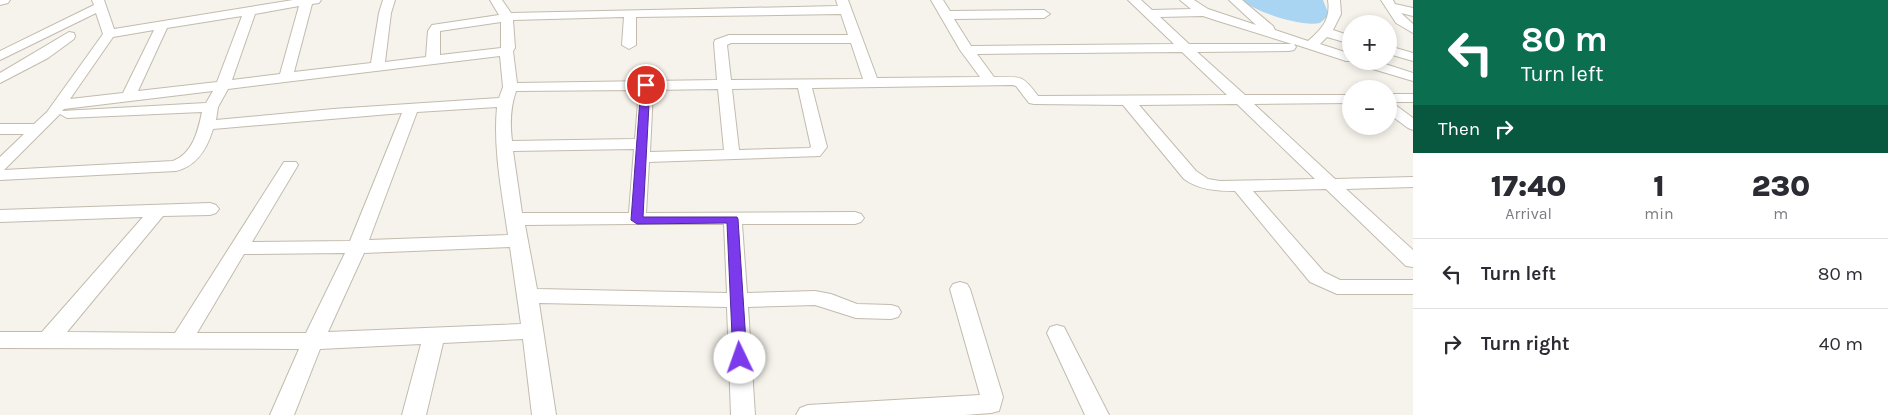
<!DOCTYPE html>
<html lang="en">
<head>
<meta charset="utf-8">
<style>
  body { margin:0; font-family:Karla,sans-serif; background:#f7f7f7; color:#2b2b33; height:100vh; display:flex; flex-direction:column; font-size:19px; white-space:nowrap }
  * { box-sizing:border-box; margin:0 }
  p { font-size:16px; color:#7c7c81 }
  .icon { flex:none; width:28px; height:28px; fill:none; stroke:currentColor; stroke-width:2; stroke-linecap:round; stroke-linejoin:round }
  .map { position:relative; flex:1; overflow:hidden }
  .drawer { display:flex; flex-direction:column; background:#fff; width:475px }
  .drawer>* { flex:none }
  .guide { background:#0b6e4f; color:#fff; overflow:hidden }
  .tools { position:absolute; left:1342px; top:15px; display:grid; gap:10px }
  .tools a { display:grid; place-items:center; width:55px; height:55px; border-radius:50%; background:#fff; box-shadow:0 2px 8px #0003; font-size:25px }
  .pin { position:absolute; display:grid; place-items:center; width:42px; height:42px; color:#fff; margin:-21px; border:2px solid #fff; border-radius:50%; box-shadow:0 1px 5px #0007 }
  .me { position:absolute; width:55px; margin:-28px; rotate:357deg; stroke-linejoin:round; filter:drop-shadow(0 0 4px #0008) }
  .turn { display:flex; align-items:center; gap:18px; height:105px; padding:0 25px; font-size:22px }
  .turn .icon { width:65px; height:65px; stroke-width:2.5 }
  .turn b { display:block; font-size:35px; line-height:42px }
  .then { display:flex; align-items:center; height:48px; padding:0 25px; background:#0003; gap:10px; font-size:19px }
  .eta { display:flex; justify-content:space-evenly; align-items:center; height:85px; text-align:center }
  .eta b { font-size:30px; font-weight:800; line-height:35px }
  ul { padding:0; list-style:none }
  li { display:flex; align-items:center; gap:15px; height:70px; padding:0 25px; border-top:1px solid #e1e1e2 }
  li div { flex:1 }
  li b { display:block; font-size:19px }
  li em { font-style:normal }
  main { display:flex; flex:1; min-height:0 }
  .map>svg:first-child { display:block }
</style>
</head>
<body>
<main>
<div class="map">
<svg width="1413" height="415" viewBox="0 0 1413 415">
  <rect width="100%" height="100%" fill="#f6f3ec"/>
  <path fill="#a9d4f2" d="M 1241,0 L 1323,0 L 1329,15 L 1320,23 C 1301,27 1256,12 1241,0 Z"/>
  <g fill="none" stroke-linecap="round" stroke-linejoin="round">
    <defs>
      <g id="minor">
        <polygon points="0,0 10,0 8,3 0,5"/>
        <path d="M 92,0 L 104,0 L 114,29 L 293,0 L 321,0 L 319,3 L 312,4 L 294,72 L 371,63 L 379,13 L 383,0 L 395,0 L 391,13 L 385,62 L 426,57 L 428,31 L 432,25 L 499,15 L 490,0 L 502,0 L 511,13 L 838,6 L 836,0 L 848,0 L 877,78 L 980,77 L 960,50 L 931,0 L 943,0 L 950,11 L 1044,10 L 1050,14 L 1044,18 L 954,19 L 971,46 L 1174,44 L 1128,0 L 1141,0 L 1152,10 L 1191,9 L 1180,0 L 1194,0 L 1208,9 L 1256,25 L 1229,0 L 1242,0 L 1273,26 L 1275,30 L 1308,41 C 1322,29 1331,19 1328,0 L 1340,0 L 1341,14 L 1333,30 L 1351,36 L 1351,44 L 1327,37 L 1320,44 L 1351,54 L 1351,61 L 1354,61 L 1346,61 L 1294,44 L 1296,47 L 1294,50 L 1289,51 L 1197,52 L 1245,95 L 1351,95 L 1351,103 L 1254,104 L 1335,179 L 1413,177 L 1413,187 L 1346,189 L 1413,250 L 1413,267 L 1406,266 L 1326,189 L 1253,191 L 1324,272 L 1340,280 L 1413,280 L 1413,294 L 1337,294 L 1310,282 L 1235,191 C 1217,191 1199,190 1184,179 L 1123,105 L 1034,104 L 1029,103 L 1016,86 L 1013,85 L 812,88 L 827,147 L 820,156 L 649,162 L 646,213 L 855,212 L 861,214 L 864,218 L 861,222 L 855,224 L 742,224 L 747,293 L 815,291 L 831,294 L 857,304 L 891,305 L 898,307 L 901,312 L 898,317 L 891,319 L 856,318 L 815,305 L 748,307 L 755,415 L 731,415 L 727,307 L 539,303 L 556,415 L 532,415 L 523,339 L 443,343 L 426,415 L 402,415 L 421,344 L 320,349 L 294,415 L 270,415 L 299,349 L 0,348 L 0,332 L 42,332 L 143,217 L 0,222 L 0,210 L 210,203 L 216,205 L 219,209 L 216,213 L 210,215 L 163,216 L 67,332 L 175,333 L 284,162 L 296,162 L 298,165 L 252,242 L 350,241 L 402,113 L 213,129 C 207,149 197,166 176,171 L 0,180 L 0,157 L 24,134 L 0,134 L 0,124 L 34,124 L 47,112 L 103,34 L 96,13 L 0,60 L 0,51 L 94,5 ZM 299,6 L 280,74 L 232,80 L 255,14 ZM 841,14 L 848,35 L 729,35 L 715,40 L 714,43 L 717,80 L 517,83 L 513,51 L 515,48 L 513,20 L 624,17 L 622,45 L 629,49 L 636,45 L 636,17 ZM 242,16 L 217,82 L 138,91 L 167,28 ZM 1203,16 L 1215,20 L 1292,44 L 1189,44 L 1160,17 ZM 501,22 L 501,48 L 440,55 L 440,31 ZM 154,30 L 123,93 L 70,99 L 113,37 ZM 731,43 L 851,43 L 863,79 L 731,80 L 727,45 ZM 1182,52 L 1227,95 L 1038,96 C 1022,74 1021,77 994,77 L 977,54 ZM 500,56 L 503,87 L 499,98 L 333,109 L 216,120 L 218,107 L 228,89 ZM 798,88 L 811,147 L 809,148 L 739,150 L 732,89 ZM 718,89 L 724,150 L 650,152 L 653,90 ZM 639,90 L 635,139 L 512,141 C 510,124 510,108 516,91 ZM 213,91 L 206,103 L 62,111 L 64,109 ZM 1237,104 L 1315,179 L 1220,181 L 1208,179 L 1196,171 L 1139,105 ZM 497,107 C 493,149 502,193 508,235 L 369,240 L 417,112 ZM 202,112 C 198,131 193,153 173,161 L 4,170 L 60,114 L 67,118 ZM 634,149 L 629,213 L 522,213 L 513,151 ZM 632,224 L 724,224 L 727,293 L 537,289 L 525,225 ZM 510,247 L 521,324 L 328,332 L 364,253 ZM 345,253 L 306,333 L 197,333 L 244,254 Z"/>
        <polygon points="1381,0 1393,0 1395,4 1413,8 1413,16 1401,13 1413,24 1413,33 1396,23"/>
        <polygon points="69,32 74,33 75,36 74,39 48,58 0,83 0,73"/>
        <polygon points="1389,46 1413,53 1413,61 1389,54"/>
        <polygon points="1354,61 1376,61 1413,73 1413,81 1356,64"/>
        <rect x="1389" y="94" width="24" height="8"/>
        <polygon points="1389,103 1394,104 1413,118 1413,130 1408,128 1389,114"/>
        <polygon points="960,282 967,284 970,289 1003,397 999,411 991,413 965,415 796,415 800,408 808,405 980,395 950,289 953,284"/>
        <polygon points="1057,325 1064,327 1109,415 1085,415 1047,333 1050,327"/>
      </g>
    </defs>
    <use href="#minor" stroke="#c2bbae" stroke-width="2"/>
    <use href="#minor" fill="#fff" fill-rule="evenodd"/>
  </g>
  <polygon fill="#7c3aed" stroke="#51269a" points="646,82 650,85 643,217 737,217 738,219 747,358 745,362 740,363 735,362 733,358 727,223 637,224 631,220 641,85"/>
</svg>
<div class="tools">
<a>+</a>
<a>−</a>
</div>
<div class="pin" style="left:646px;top:85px;background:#d93025"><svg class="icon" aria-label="arrive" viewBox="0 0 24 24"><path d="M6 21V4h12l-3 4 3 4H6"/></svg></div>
<svg class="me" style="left:740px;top:358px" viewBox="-20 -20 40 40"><circle r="19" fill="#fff"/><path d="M0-13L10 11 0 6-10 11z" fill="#7c3aed"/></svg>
</div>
<section class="drawer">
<div class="guide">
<div class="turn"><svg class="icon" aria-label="left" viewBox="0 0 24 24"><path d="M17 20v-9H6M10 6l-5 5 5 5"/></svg><div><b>80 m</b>Turn left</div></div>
<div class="then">Then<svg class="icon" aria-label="right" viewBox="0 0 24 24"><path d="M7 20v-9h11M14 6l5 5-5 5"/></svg></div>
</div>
<div class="eta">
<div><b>17:40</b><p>Arrival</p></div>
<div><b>1</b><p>min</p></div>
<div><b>230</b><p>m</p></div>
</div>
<ul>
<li><svg class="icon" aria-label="left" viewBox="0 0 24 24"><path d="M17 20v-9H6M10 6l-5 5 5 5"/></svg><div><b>Turn left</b></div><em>80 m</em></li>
<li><svg class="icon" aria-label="right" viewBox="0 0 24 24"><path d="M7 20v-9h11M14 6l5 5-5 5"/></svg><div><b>Turn right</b></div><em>40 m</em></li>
</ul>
</section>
</main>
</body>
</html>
